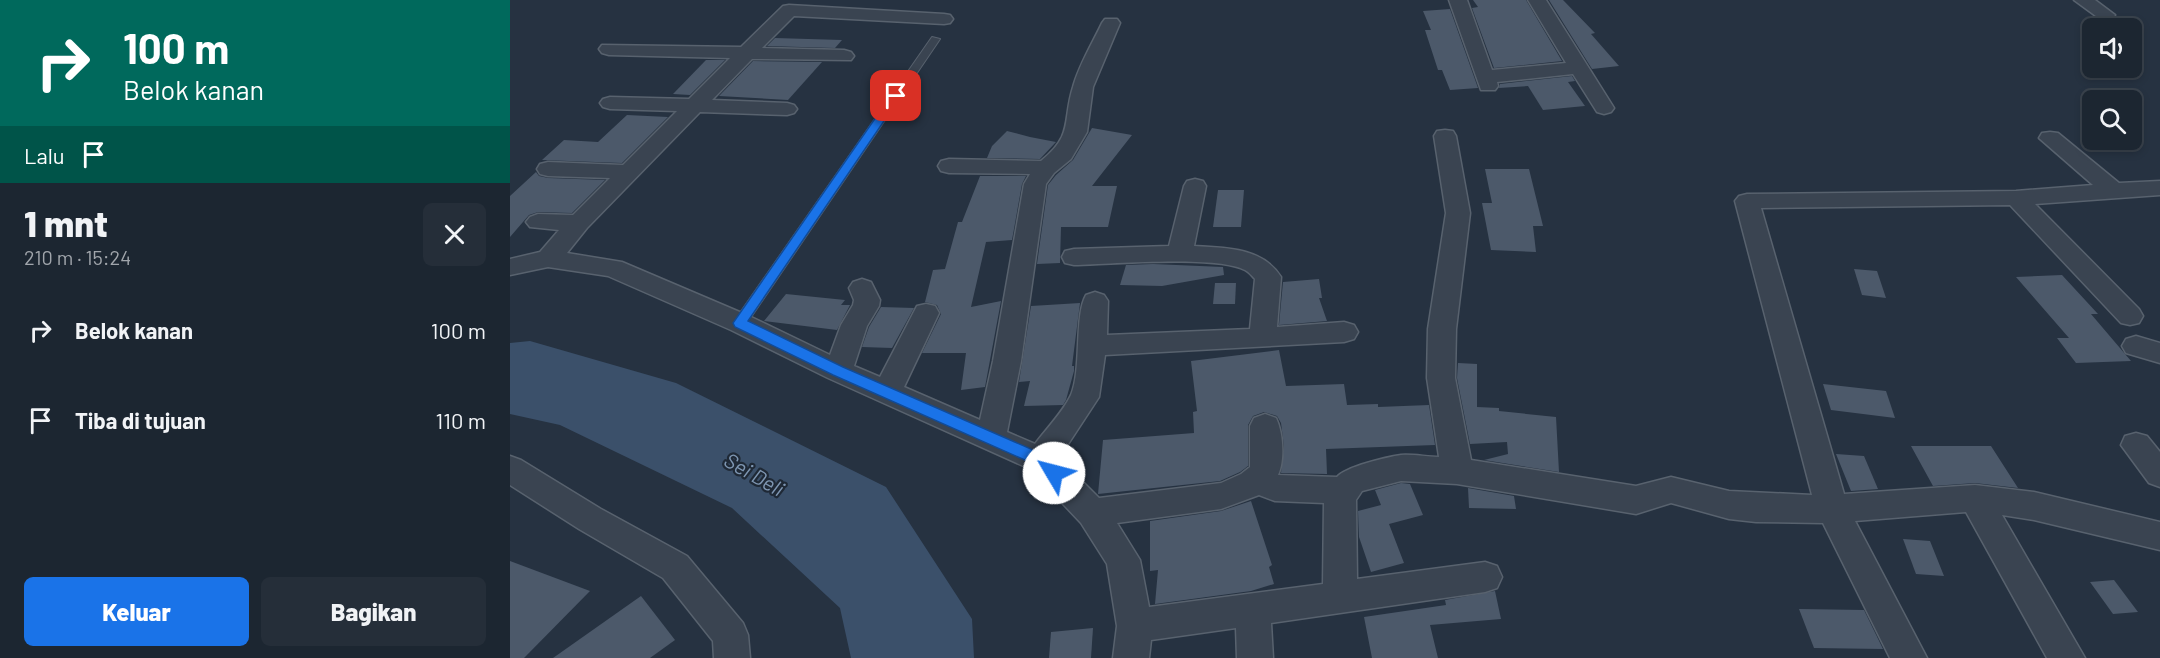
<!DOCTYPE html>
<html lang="id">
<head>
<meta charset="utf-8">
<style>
  body { margin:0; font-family:Barlow,sans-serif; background:#252e39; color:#f1f3f6; height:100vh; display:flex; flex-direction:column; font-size:22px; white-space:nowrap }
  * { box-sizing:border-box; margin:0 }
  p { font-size:20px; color:#a0a5ab }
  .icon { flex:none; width:33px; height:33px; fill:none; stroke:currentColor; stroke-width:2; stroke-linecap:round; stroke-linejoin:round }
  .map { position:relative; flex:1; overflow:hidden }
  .drawer { display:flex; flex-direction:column; background:#1c2631; width:510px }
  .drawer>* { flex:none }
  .top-card { background:#00695c; color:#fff; overflow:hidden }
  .fabs { position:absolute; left:1572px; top:18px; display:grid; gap:12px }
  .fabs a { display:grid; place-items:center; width:60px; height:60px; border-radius:9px; background:#1c2631; box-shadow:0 3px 9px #0003,0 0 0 2px #3a434d; font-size:30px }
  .pin { position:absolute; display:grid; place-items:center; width:51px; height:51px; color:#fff; margin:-26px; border-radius:12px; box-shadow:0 3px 9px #0006 }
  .me { position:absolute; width:66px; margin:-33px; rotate:307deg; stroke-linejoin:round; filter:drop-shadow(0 0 4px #0008) }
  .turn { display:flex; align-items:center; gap:21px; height:126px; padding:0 24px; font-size:27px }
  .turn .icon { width:78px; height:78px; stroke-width:2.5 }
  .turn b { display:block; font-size:42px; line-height:51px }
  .then { display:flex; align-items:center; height:57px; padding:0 24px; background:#0003; gap:12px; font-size:22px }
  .round { display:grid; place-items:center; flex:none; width:63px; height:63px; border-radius:9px; background:#252e39 }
  .summary { display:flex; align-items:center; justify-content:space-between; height:102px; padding:0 24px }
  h1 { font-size:36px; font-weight:800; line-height:45px }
  .primary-button { display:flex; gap:12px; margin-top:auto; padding:12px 24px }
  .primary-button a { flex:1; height:69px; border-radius:9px; background:#1a73e8; color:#fff; font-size:24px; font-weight:800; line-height:69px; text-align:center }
  .primary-button a+a { background:#252e39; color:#f1f3f6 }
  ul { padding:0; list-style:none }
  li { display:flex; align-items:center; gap:18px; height:90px; padding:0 24px }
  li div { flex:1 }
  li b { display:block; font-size:22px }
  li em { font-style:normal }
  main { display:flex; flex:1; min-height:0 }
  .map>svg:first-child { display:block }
</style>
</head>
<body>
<main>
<section class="drawer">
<div class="top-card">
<div class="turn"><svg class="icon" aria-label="right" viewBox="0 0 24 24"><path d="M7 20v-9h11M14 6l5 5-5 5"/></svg><div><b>100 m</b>Belok kanan</div></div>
<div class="then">Lalu<svg class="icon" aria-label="arrive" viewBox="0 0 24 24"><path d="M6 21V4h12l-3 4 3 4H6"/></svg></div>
</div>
<div class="summary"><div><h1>1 mnt</h1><p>210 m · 15:24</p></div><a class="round"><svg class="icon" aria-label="close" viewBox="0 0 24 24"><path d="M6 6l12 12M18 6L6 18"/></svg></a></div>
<ul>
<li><svg class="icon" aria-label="right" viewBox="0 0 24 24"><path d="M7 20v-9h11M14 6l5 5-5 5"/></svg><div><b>Belok kanan</b></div><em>100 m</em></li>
<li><svg class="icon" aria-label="arrive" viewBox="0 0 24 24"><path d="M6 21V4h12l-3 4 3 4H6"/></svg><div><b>Tiba di tujuan</b></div><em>110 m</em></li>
</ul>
<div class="primary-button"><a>Keluar</a><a>Bagikan</a></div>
</section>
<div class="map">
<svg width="1650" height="658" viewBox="0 0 1650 658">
  <rect width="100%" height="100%" fill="#263241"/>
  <polygon fill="#3b506a" points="20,341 166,383 376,487 462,619 464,658 341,658 330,608 222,508 50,425 0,414 0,343"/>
  <g fill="#4c596a">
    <polygon points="963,0 1016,0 1052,61 984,68 962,8 968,7"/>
    <polygon points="1039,0 1053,0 1085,33 1081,34 1109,66 1082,69"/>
    <polygon points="940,9 968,88 940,90 932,70 928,70 915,30 921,30 913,11"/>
    <polygon points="265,38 332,40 325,48 257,46"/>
    <polygon points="196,60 215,60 180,95 163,94"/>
    <polygon points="243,61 312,62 278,100 209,96"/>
    <polygon points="1062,76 1065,81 1058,82 1075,106 1033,110 1018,86 989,88 990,84"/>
    <polygon points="117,115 158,117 112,163 32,160 54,140 88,142"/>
    <polygon points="582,128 622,135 582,186 607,186 598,227 551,227 550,263 527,264 538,185 546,175 563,160"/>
    <polygon points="497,131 520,137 546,142 530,159 477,158 482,146"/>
    <polygon points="975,169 1019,169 1033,226 1023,226 1026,252 981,250 972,203 982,203"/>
    <polygon points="26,172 29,176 38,178 95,180 62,213 28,212 19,215 0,237 0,196"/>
    <polygon points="470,176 516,176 512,184 502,240 476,242 461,307 491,301 475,387 451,390 456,353 412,353 431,314 427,305 415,302 423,270 435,269 448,222 452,222"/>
    <polygon points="708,190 734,190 731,227 703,227"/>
    <polygon points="643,264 713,267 714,275 652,286 610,285 616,265"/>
    <polygon points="1344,269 1367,271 1376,298 1352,295"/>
    <polygon points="1552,275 1588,314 1581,314 1621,361 1566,363 1547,338 1559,338 1506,277"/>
    <polygon points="809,279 812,298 809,298 817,321 769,325 773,282"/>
    <polygon points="705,283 726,283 725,304 703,304"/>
    <polygon points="276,294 335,300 331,305 340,305 327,330 254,321"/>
    <polygon points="570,303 562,366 564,366 564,371 556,400 553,405 514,406 520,381 509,382 521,306"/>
    <polygon points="371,307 404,308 382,348 352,347 359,327"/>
    <polygon points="769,350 776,386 834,384 837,405 868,404 868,407 919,405 925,445 816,449 817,474 771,473 774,446 771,423 767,416 754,412 743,416 738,425 738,466 730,472 710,481 588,494 593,440 684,433 683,412 687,411 681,361"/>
    <polygon points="948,363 967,364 967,407 989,408 989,411 1046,417 1049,472 974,460 998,454 997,442 960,444 947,378"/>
    <polygon points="1313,384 1376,391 1385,418 1321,410"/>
    <polygon points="1401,446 1481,446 1508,488 1465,483 1423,486"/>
    <polygon points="1326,454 1354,456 1368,489 1341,491"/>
    <polygon points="891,483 900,484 913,515 879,524 894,563 861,572 849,537 848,511 871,505 865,490"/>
    <polygon points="958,488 1004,496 1006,509 959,508"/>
    <polygon points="741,501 762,565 759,567 764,584 741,591 645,604 648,570 640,571 640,521 711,511"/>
    <polygon points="1393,539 1420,541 1434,576 1406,574"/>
    <polygon points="0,561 80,591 14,658 0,658"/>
    <polygon points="1604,580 1628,612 1603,614 1580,582"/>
    <polygon points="985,591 991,619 920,625 928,658 862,658 854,617 936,605 935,600"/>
    <polygon points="131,596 165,640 140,658 43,658"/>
    <polygon points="1289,609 1354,610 1373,649 1304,648"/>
    <polygon points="583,628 581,658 539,658 541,632"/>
  </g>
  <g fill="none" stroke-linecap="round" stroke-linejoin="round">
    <defs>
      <polygon id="lane" points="422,37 430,39 235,326 225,326 223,323 225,320"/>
      <g id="street">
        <polygon points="939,0 957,0 982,70 1056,63 1018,0 1036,0 1104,108 1101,112 1094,114 1087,112 1063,74 987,82 988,86 985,90 971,90"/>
        <polygon points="1564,0 1585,0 1605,15 1602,19 1590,19"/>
        <path d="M 279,5 L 434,14 L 440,15 L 443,19 L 440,23 L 434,24 L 284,16 L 252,48 L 334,50 L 341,52 L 344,56 L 341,60 L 242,59 L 202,100 L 277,103 L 284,105 L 287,109 L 284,113 L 277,115 L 190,112 L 77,228 L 57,253 L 112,262 L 239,316 L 320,355 L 331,325 L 343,305 L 344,300 L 339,288 L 343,282 L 352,279 L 361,282 L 370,300 L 369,306 L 357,326 L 344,366 L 370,377 L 407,306 L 416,304 L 425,306 L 429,313 L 394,387 L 470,420 L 483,361 L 514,184 L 520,174 L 439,173 L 431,171 L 428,166 L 431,161 L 439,159 L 531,161 C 564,134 552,122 563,87 C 569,65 582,44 592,23 L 595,19 L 607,19 L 610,23 L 583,87 L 577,132 L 561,159 L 544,173 L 536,184 L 511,361 L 497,432 L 525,444 C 536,429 553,412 561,395 C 572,369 564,315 576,295 L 585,292 L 594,295 L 598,301 L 597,335 L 740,329 L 745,279 C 742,276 739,272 735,270 C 708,255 599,264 564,265 L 555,263 L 552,257 L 555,251 L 564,249 L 659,246 L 674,186 L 677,181 L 685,179 L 693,181 L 696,186 L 684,246 C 716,248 752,247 771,277 L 767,327 L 834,322 L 844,325 L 848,332 L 844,339 L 834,342 L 595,355 L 589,397 L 549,458 L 589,498 L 711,483 L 731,474 L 740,467 L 740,426 L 744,418 L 755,414 L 766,418 C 773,432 775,460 768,475 L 827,477 C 835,467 877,457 891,455 C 903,454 917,457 929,457 L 917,378 L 918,329 L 936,213 L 924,136 L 927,131 L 935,130 L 943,131 L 946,136 L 960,213 L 946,329 L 945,378 L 961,460 L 1126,486 L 1161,477 L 1219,491 L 1302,495 L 1225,201 L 1229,196 L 1237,194 L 1506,191 L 1583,185 L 1529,138 L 1532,133 L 1540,132 L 1548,133 L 1609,183 L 1650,181 L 1650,195 L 1525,204 L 1629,309 L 1633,316 L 1629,323 L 1620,325 L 1611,323 L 1500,205 L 1251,208 L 1334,494 L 1465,485 L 1524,492 L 1650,522 L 1650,550 L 1524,520 L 1492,515 L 1575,658 L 1537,658 L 1456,512 L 1345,521 L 1417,658 L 1380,658 L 1313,523 L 1246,522 L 1219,519 L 1161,503 L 1126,514 L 947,484 L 891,481 L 852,491 L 846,500 L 847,579 L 975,562 L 987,566 L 992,577 L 987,588 L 975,592 L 761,623 L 763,658 L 727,658 L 726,628 L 641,640 L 639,658 L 603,658 L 607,626 L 597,564 L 571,523 L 520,469 L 318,378 L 221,330 L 98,276 L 38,267 L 0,275 L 0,259 L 30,252 L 49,230 L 20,227 L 16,222 L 20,217 L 28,214 L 63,215 L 100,178 L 38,176 L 30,174 L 27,169 L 30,164 L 38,162 L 113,165 L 167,111 L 100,109 L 93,107 L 90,103 L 93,99 L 100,97 L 179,99 L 220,58 L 99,55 L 92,53 L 89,49 L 92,45 L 231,47 L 273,6 ZM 749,495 L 765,501 L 814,503 L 813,584 L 639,607 L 630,560 L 607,523 L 711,509 Z"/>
        <polygon points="1626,336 1650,343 1650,363 1616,353 1612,346 1616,339"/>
        <polygon points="1626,433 1637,436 1650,452 1650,487 1639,483 1611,445 1615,436"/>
        <polygon points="0,456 11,460 91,509 177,556 233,623 238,635 240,658 204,658 203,641 153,578 69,529 0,485"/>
      </g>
    </defs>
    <use href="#lane" stroke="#58626e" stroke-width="2"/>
    <use href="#street" stroke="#58626e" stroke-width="3"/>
    <use href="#lane" fill="#3a4451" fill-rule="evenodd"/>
    <use href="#street" fill="#3a4451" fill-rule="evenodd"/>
  </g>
  <path fill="#1a73e8" stroke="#114b97" stroke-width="1.5" d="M 386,93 L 391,96 L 238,321 L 333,367 L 537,456 L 552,473 L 550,478 C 538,482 533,472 526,465 L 323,375 L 225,327 L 223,323 L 382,94 Z"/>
  <g text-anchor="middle" stroke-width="4.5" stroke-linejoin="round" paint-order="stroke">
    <g font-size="21" font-style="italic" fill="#7e96b2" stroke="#1f2936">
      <text transform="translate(244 475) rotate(30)" y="7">Sei Deli</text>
    </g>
  </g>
</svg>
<div class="fabs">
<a><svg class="icon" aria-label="sound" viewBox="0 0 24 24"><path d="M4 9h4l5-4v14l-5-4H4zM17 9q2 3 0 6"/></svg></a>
<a><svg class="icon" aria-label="search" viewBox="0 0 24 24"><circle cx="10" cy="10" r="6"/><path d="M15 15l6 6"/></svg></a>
</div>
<div class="pin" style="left:386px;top:96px;background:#d93025"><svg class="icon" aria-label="arrive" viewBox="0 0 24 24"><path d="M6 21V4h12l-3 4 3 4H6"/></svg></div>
<svg class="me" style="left:544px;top:473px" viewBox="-20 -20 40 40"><circle r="19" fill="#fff"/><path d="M0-13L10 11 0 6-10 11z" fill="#1a73e8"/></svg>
</div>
</main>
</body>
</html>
